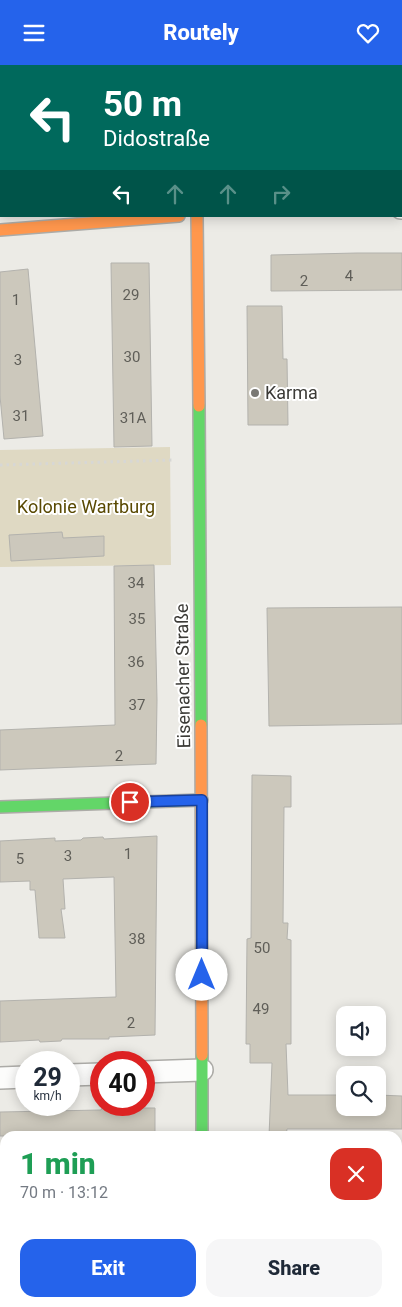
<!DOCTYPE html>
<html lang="en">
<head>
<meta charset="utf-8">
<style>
  body { margin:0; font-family:Roboto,sans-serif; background:#f6f6f7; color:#1f2937; height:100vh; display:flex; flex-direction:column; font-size:19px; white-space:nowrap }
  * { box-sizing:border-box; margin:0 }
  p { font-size:16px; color:#747a83 }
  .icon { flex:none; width:28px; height:28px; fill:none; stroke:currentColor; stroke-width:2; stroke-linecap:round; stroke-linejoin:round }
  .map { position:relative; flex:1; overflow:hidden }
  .sheet { position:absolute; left:0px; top:1066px; width:402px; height:176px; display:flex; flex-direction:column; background:#fff; border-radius:15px 15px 0 0; box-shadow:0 2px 12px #0003 }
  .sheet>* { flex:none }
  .top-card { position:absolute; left:0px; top:0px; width:402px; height:152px; box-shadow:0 2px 12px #0003; background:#00695c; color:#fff; overflow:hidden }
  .buttons { position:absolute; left:336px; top:941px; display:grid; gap:10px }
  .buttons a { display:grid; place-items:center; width:50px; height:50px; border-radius:10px; background:#fff; box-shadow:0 2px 12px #0003; font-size:25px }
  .speed { position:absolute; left:15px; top:986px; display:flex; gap:10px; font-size:25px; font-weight:700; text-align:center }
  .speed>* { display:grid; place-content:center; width:65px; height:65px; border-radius:50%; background:#fff; box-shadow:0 2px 12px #0003; line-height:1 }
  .speed small { font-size:12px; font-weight:400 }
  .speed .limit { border:8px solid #d22; background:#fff; color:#111 }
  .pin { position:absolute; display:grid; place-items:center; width:42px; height:42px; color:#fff; margin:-21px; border:2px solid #fff; border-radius:50%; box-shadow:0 1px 5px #0007 }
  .me { position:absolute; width:55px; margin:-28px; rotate:0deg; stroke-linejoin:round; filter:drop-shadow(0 0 4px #0008) }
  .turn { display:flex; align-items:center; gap:18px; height:105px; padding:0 20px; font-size:22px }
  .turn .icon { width:65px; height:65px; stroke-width:2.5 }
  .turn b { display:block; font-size:35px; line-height:42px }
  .lanes { display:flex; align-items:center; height:48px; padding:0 20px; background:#0003; justify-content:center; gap:25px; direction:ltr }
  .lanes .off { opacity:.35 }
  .round { display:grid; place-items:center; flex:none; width:52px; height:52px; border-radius:15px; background:#f6f6f7 }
  .overview { display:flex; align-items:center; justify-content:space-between; height:85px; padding:0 20px }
  h1 { font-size:30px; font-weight:800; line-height:38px; color:#1e9e55 }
  .action { display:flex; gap:10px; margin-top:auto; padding:10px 20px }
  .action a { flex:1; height:58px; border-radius:15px; background:#2563eb; color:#fff; font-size:20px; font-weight:800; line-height:58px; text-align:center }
  .action a+a { background:#f6f6f7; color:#1f2937 }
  header { display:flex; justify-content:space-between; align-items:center; height:65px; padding:0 20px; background:#2563eb; color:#fff; font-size:22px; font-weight:800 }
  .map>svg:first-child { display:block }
</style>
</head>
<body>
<header><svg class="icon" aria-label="menu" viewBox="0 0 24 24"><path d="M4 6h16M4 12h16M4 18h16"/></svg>Routely<svg class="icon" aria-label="heart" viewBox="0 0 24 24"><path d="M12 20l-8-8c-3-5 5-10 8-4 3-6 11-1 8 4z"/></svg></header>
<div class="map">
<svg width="402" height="1242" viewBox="0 0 402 1242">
  <rect width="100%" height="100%" fill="#ecebe6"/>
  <polygon fill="#dfd9c3" points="170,382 171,500 0,502 0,385"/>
  <g fill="#ccc8bc" stroke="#b3b2ad">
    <polygon points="357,188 402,188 402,225 271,226 271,190"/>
    <polygon points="111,198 149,198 152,381 114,382"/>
    <polygon points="28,204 43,371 4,374 0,331 0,207"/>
    <polygon points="247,241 282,241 283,294 287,294 288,360 248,360"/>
    <polygon points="62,467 63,473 104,471 104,491 11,496 9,470"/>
    <polygon points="154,500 157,635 156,699 0,705 0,665 115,660 114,501"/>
    <polygon points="402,542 402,659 269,661 267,543"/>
    <polygon points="252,710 291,711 291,742 284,742 283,858 288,858 287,874 291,875 291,979 286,979 288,1030 345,1030 345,1042 378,1042 378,1030 402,1031 402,1064 287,1064 286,1071 269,1071 272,998 250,998 250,979 246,979 247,874 251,873"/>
    <polygon points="157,771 155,970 109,972 109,974 62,974 61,976 40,977 39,975 0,977 0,936 116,932 114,812 63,814 65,844 61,844 65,873 39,873 35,825 30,825 30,816 0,817 0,776 55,773 55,776 81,775 83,773 103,772 104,774"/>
    <polygon points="142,1041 142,1043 155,1043 155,1071 0,1071 0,1047 101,1045 102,1043"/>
  </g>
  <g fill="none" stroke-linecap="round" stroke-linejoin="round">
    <defs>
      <g id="street">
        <polyline points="401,143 402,143"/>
        <polyline points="144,1007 202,1005"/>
        <polyline points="69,1010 101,1009"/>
        <polyline points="0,1013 26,1012"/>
      </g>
      <g id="fast">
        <polyline points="199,341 201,660"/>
        <polyline points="0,742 202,735"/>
        <polyline points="202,990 202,1071"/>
      </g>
      <g id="slow">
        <polyline points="195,0 195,1"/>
        <polyline points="197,151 199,341"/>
        <polyline points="0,165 179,151"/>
        <polyline points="201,660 202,990"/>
        <polyline points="201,1238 201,1242"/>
      </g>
    </defs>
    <use href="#street" stroke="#acaba7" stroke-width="24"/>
    <use href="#fast" stroke="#acaba7" stroke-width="14"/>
    <use href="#slow" stroke="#acaba7" stroke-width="14"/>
    <g stroke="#d7d7d5" stroke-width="3" stroke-dasharray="2.5 4" stroke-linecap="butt">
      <polyline points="0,400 174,395"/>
      <polyline points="263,1071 270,1071"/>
      <polyline points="286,1071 287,1071"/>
      <polyline points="398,1080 402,1080"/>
      <polyline points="308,1242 309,1238"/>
    </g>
    <use href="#street" stroke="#fcfcfb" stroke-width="21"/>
    <use href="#fast" stroke="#63d668" stroke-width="11"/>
    <use href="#slow" stroke="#ff974d" stroke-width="11"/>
  </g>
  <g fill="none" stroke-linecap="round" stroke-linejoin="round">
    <defs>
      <polyline id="route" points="130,737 202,735 202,910"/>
    </defs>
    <use href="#route" stroke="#184099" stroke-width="12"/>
    <use href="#route" stroke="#2563eb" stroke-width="9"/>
  </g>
  <circle fill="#797874" stroke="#fff" stroke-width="2" cx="255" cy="328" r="5"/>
  <g text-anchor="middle" stroke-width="4" stroke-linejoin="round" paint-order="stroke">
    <g font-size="15" fill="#5f5e58">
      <text x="349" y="216">4</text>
      <text x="304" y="221">2</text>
      <text x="131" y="235">29</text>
      <text x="16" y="240">1</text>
      <text x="132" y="297">30</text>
      <text x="18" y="300">3</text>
      <text x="21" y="356">31</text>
      <text x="133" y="358">31A</text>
      <text x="136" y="523">34</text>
      <text x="137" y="559">35</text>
      <text x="136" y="602">36</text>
      <text x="137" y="645">37</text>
      <text x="119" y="696">2</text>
      <text x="128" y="794">1</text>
      <text x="68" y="796">3</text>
      <text x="20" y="799">5</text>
      <text x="137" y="879">38</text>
      <text x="262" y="888">50</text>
      <text x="261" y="949">49</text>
      <text x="131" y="963">2</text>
    </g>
    <g font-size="18" fill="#3b3a36" stroke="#fff" text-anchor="start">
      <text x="265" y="334">Karma</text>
    </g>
    <g font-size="18" fill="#594902" stroke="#fff">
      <text x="86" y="448">Kolonie Wartburg</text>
    </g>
    <g font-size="18" fill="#3b3a36" stroke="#fff">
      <text transform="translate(183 611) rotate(-91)" y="6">Eisenacher Straße</text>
    </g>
  </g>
</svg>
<div class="buttons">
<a><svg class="icon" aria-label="sound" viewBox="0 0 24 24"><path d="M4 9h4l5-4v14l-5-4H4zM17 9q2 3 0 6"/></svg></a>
<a><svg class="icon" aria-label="search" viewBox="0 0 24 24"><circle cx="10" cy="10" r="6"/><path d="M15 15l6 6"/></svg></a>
</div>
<div class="speed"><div>29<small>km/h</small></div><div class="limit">40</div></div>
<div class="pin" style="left:130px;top:737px;background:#d93025"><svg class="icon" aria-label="arrive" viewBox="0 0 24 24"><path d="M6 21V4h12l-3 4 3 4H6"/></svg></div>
<svg class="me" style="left:202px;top:910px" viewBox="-20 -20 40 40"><circle r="19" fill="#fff"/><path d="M0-13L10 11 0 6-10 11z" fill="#2563eb"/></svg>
<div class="top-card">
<div class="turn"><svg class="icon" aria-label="left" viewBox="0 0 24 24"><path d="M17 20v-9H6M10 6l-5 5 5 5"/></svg><div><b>50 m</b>Didostraße</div></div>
<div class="lanes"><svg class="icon" aria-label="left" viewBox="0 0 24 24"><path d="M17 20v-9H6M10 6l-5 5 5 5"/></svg><svg class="icon off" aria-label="ahead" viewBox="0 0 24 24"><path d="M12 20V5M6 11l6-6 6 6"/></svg><svg class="icon off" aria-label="ahead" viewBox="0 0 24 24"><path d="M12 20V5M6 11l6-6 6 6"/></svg><svg class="icon off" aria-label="right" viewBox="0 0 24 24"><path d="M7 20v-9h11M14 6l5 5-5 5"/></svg></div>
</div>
<section class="sheet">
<div class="overview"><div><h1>1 min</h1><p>70 m · 13:12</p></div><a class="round" style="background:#d93025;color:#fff"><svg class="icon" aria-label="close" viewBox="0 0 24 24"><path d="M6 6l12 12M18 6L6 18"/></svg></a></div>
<div class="action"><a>Exit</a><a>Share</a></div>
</section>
</div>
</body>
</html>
